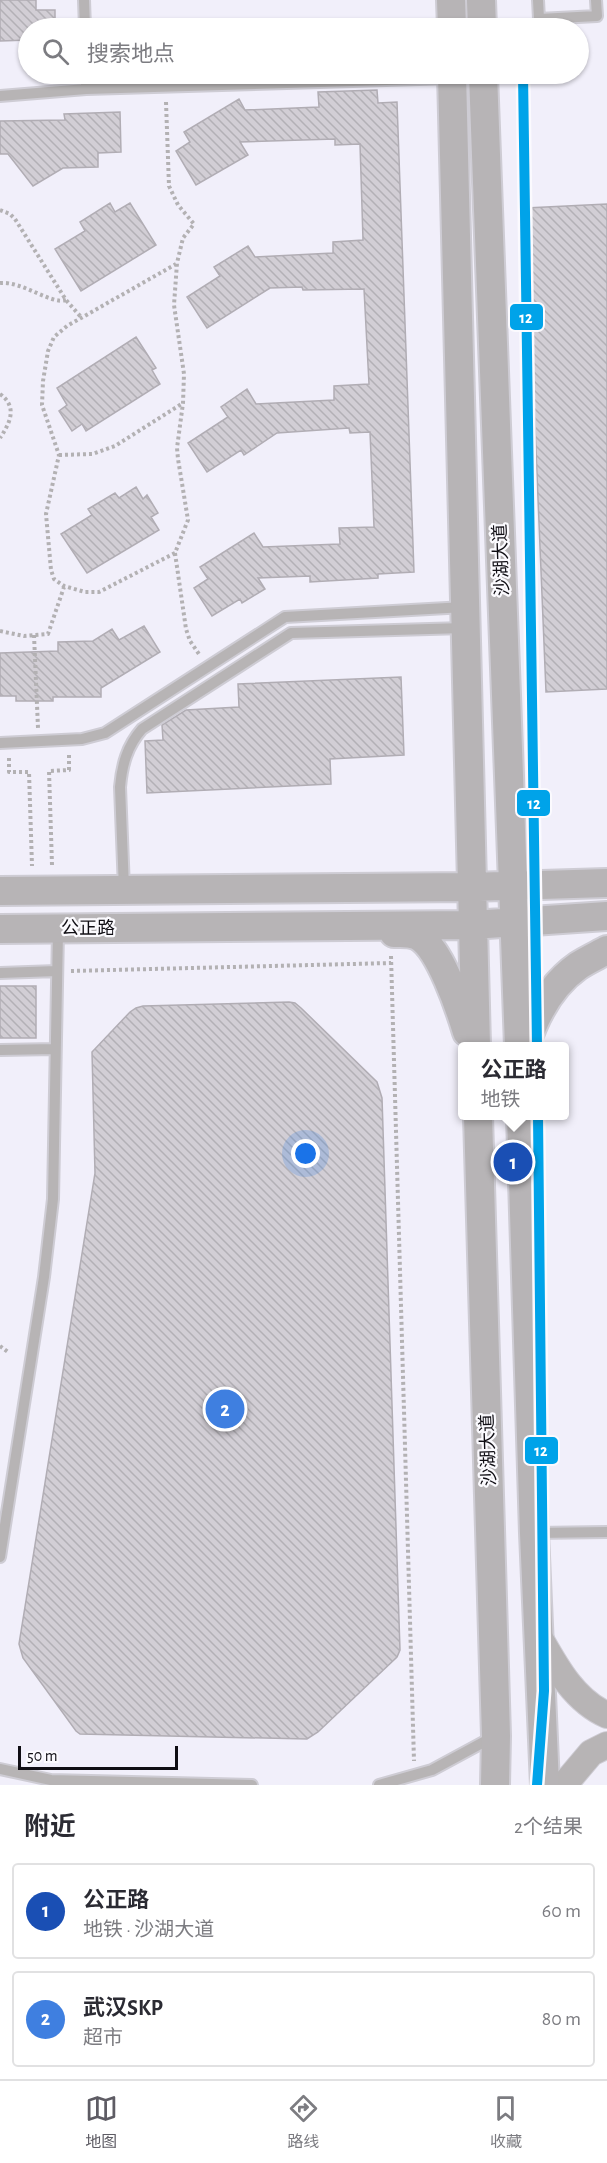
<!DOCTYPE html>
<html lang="zh">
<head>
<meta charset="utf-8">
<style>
	body { margin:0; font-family:"Alegreya Sans","Noto Sans SC",sans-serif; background:#f7f7f7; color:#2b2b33 }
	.scale { position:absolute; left:18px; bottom:15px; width:160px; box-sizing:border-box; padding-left:6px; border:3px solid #0f0d13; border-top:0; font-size:16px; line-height:21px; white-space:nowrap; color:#0f0d13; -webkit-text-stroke:4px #fbfafe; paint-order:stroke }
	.you { position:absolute; left:306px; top:1154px; width:21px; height:21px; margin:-15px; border:4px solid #fff; border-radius:50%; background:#1a73e8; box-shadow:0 0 0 9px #1a73e833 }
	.badge { display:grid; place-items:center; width:39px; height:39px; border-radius:50%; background:#5e5c64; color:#fff; font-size:20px; font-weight:700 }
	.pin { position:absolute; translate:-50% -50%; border:3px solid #fff; box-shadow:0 2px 6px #0006 }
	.popup { position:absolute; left:458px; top:1042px; width:111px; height:78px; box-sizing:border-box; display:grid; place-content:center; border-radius:6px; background:#fff; filter:drop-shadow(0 2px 4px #0005); font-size:20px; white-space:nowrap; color:#7c7c81 }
	.popup b { font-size:22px; color:#2b2b33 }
	.popup::after { content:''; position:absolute; left:50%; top:100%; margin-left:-12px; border:12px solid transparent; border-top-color:#fff }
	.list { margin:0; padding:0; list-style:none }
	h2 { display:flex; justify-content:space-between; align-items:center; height:78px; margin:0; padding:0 24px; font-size:26px }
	h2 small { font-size:20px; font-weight:400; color:#7c7c81 }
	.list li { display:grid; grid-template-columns:39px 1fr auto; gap:18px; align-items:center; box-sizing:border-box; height:96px; margin:0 12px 12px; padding:0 12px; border:2px solid #e1e1e2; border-radius:6px }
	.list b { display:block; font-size:22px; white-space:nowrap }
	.list p { margin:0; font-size:20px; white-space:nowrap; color:#7c7c81 }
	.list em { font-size:20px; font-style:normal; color:#7c7c81 }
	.icon { flex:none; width:33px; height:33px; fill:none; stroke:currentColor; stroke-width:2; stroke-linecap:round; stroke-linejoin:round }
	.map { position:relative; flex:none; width:607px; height:1785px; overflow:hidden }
	.search { position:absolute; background:#fff; box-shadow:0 2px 4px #0004; left:18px; right:18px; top:18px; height:66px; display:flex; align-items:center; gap:15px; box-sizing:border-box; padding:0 21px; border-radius:33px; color:#7c7c81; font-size:22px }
	.sheet { height:294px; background:#fff }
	nav { display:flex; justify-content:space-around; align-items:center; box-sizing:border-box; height:84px; border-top:2px solid #e1e1e2; background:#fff; font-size:16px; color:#7c7c81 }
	nav a { display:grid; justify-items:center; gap:3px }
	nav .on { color:#5e5c64 }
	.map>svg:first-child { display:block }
</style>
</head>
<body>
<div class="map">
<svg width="607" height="1785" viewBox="0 0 607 1785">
	<defs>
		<pattern id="building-back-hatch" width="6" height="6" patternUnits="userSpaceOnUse" patternTransform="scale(1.5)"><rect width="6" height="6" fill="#d2ced5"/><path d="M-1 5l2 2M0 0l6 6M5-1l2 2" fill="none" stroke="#b3b0b6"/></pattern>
	</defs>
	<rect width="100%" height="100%" fill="#f1effa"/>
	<!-- building -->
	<path fill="url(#building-back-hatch)" stroke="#b1adb4" stroke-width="1.5" d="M0,0H36V10H55V28H28V40L0,41Z
		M377,90L378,103L397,102L414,572L378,574V578L310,582V576L258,578L265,589L242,603L240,599L212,616L194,588L208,579L200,567L254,533L263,547L340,544L339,528L374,527L370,432L350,433L349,428L277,433L244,455L241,450L207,472L188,443L228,417L221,407L247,389L256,404L334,400V386L369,384L364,289L303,290L302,287L270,288L207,328L187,297L220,276L214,267L248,246L255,257L333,253V242L363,240L360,144L335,145V139L240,142L248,155L196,185L176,151L190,142L184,132L239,99L245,110L319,107L318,92Z
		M120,112L121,152L98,153V167L63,168L33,186L8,154H0V121L65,120L64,114Z
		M110,203L115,212L130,203L156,245L81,291L55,249L85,231L80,222Z
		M607,204V689L546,692L526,208Z
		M136,337L156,368L152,370L160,384L86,431L82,424L72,431L59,411L67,405L57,388Z
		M136,487L143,499L147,495L158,513L151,517L159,530L87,573L61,534L92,515L88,509L115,493L119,498Z
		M144,626L160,652L101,688V697H53V701H16V696H0V653L58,651V642L93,641L112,629L119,640Z
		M401,677L404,755L330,759L331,784L147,793L145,741L163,740L162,725L186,710L239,707L238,684Z
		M0,986H36V1038H0Z
		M289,1002L295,1003L301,1008L377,1082L382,1098L400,1650L397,1657L318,1732L307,1739L80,1734L76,1731L23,1658L19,1644L95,1173L92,1052L130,1012L136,1008L143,1006Z"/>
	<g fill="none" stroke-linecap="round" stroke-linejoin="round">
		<!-- service casing -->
		<g stroke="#ceccd4" stroke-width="14">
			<path id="service" d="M84,0L85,28
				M538,0L539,19L597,16L596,0
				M411,28L452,27
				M86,74V89
				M0,96L86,89L452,78
				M0,743L82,739L105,733L285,617L465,607
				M124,889L120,787C122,765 127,746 142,729L291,633L464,628
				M0,973L57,971
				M0,1050L55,1049
				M535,1533L607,1532
				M0,1557L44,1277L53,1199L58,931
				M0,1769L51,1780L252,1785
				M379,1785L432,1770L493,1737"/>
		</g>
		<!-- tertiary casing -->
		<g stroke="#ceccd4" stroke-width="28">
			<path id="tertiary" d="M538,1635C555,1665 573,1700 607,1715
				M564,1785L591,1753L607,1745"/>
		</g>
		<!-- secondary casing -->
		<g stroke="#ceccd4" stroke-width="32">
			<path id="secondary" d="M451,0L452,28
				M481,0L482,28
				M452,74L476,1046
				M483,74L519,1046
				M0,891L471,887L607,883
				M0,929L472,925L607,916
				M394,933C402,933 410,932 418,936C440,948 460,1009 467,1032
				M525,1046C535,1015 551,985 578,966C587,960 598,955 607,950
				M478,1116L496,1736L495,1785
				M521,1116L534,1533L545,1785"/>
		</g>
		<!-- path -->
		<path stroke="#b3b1b3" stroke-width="4" stroke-dasharray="3 3" stroke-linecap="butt" d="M166,102L169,186L178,205L194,224L183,238L177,263L174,305L184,374L183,403L177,448L178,459L188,520L175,553L186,629L190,641L199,654
			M0,210L10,214L15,219L66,300L81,317
			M0,283C23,281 51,305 66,300
			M0,394C18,407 10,423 0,438
			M59,455L92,454L115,446L183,403
			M175,553L99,592H85L64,586L54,579L51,570L46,514L59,455L42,405L43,381L48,351L54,337L67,326L176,264
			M0,631L24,636L48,634L64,587
			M34,635L38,728
			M9,758V772H29L32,866
			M52,865L49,771L69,770V755H67
			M391,956L414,1761
			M71,971L391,963
			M0,1346L8,1352"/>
		<!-- service -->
		<use href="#service" stroke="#b7b4b5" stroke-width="10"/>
		<!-- tertiary -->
		<use href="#tertiary" stroke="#b7b4b5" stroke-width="26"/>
		<!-- secondary -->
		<use href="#secondary" stroke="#b7b4b6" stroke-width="28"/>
		<!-- metro-1 casing -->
		<g stroke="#fbfafe" stroke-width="15">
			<path id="metro-1" d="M523,74L537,1046
				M537,1785L544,1691L538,1116"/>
		</g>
		<!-- metro-1 -->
		<use href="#metro-1" stroke="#00a3e9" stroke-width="10"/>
	</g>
	<g text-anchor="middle" stroke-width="4.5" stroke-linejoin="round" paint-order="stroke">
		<!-- street labels -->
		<g font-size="18" fill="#0f0d13" stroke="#fbfafe">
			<text transform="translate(501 560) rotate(-92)" y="6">沙湖大道</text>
			<text x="88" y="934">公正路</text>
			<text transform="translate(488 1450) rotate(-92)" y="6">沙湖大道</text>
		</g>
	</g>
	<g stroke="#fbfafe" stroke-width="2">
		<rect x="509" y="303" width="35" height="28" rx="6" fill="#00a3e9"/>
		<rect x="516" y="789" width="35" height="28" rx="6" fill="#00a3e9"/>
		<rect x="524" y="1436" width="35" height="29" rx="6" fill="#00a3e9"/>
	</g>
	<g font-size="16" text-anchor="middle" font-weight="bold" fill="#fff">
		<text x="526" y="323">12</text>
		<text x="534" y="809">12</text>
		<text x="541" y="1456">12</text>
	</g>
</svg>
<div class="scale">50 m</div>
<div class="you"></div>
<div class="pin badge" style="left:513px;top:1162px;background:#1a4fb4">1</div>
<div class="popup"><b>公正路</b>地铁</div>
<div class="pin badge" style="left:225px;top:1409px;background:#3f7fe0">2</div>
<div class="search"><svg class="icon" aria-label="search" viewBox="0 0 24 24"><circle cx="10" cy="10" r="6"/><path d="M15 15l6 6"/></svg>搜索地点</div>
</div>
<section class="sheet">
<h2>附近<small>2个结果</small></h2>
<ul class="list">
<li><span class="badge" style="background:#1a4fb4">1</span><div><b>公正路</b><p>地铁 · 沙湖大道</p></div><em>60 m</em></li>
<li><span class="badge" style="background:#3f7fe0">2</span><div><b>武汉SKP</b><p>超市</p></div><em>80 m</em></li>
</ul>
</section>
<nav>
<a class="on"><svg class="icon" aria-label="map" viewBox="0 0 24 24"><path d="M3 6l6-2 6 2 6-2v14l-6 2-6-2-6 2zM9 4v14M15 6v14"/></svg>地图</a>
<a><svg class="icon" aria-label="directions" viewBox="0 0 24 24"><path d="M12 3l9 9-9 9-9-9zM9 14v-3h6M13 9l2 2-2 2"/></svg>路线</a>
<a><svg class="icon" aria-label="saved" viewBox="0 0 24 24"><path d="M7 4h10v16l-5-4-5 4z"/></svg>收藏</a>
</nav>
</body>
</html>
